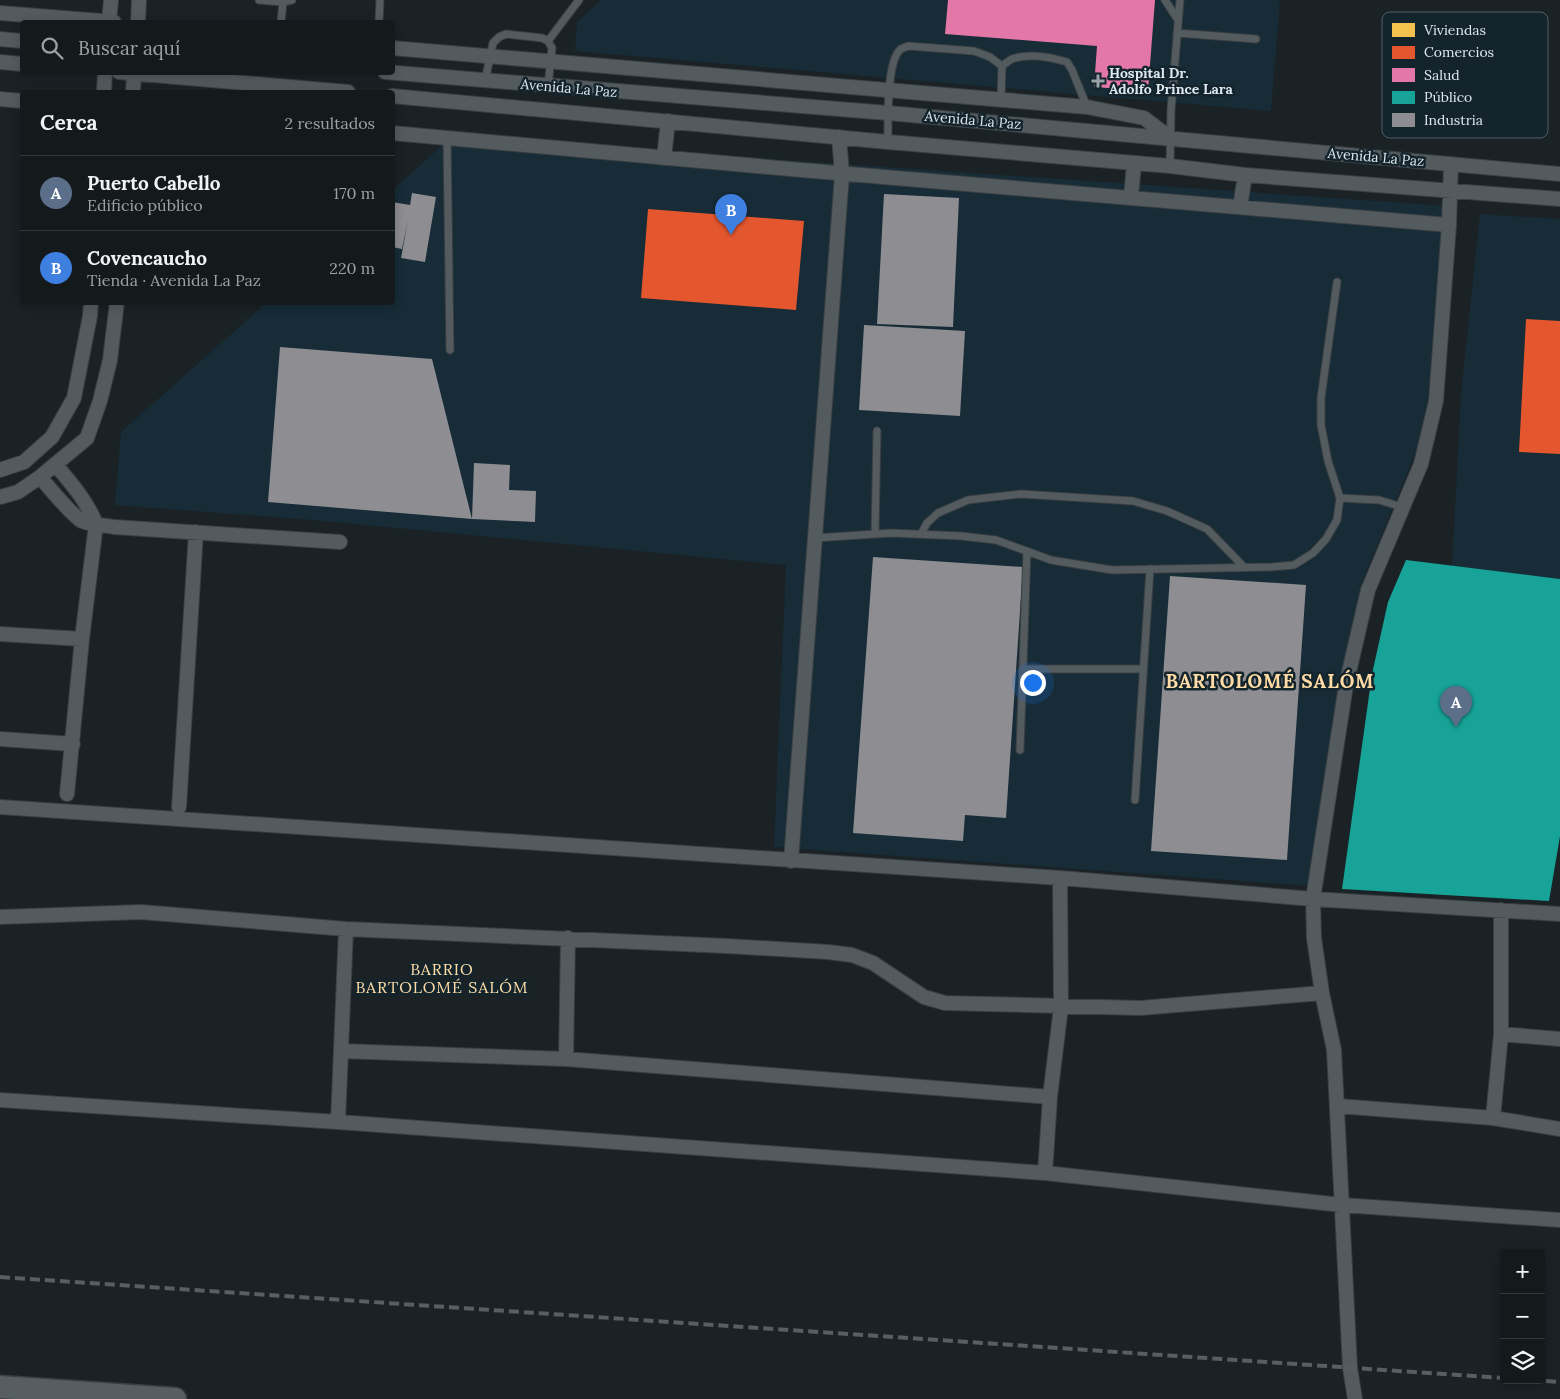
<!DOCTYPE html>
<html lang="es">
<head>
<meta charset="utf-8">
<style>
	body { margin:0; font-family:Lora,serif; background:#1d2325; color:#f1f3f6 }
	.controls { position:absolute; right:15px; bottom:15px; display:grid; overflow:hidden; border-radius:5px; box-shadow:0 2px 12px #0003 }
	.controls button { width:45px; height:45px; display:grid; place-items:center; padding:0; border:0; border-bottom:1px solid #33383b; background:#141a1c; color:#f1f3f6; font:25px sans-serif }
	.you { position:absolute; left:1032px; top:682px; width:18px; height:18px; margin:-12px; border:4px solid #fff; border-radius:50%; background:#1a73e8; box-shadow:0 0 0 8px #1a73e833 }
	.badge { display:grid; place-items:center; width:32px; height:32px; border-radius:50%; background:#7c3aed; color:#fff; font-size:16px; font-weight:700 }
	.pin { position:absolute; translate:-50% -41px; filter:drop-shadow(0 1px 2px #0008) }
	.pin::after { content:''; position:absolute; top:26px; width:18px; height:15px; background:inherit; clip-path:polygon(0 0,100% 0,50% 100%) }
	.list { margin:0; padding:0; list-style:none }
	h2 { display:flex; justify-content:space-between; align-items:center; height:65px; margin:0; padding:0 20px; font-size:21px }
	h2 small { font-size:16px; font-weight:400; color:#9da1a3 }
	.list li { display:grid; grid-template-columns:32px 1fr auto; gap:15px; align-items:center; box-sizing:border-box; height:75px; padding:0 20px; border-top:1px solid #33383b }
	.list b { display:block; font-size:19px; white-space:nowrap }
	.list p { margin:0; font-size:16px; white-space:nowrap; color:#9da1a3 }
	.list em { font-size:16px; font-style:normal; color:#9da1a3 }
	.icon { flex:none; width:28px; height:28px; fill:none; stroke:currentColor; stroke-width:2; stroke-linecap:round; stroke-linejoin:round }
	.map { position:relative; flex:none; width:1560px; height:1399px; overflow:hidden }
	.search { position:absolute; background:#141a1c; box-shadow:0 2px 12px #0003; left:20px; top:20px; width:375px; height:55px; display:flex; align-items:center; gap:12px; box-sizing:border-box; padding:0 18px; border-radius:5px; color:#9da1a3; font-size:19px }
	.panel { position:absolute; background:#141a1c; box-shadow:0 2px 12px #0003; left:20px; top:90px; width:375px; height:215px; border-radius:5px }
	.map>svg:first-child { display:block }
</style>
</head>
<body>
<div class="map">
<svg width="1560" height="1399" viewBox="0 0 1560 1399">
	<rect width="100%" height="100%" fill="#1a2226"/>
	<!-- built -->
	<path fill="#172c37" d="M601,0H1280L1271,111L575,51L577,22Z
		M451,137L1448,206L1437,356L1417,449L1363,580L1343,684L1311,886L774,847L786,565L313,520L115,505L121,432L266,303L392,302L393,190Z
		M1480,214L1560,219V579L1452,566L1461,395Z"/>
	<!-- homes -->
	<path fill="#f2c14e" d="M1396,626L1426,628L1425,648L1545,654L1543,683L1423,677L1417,777L1486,780L1490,696L1544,699L1539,792H1532L1528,883L1472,880L1475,812L1416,809L1415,813L1386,811Z"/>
	<!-- shops -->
	<path fill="#e4572e" d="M648,209L804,221L796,310L641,298Z
		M1526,319L1560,321V454L1519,452Z"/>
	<!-- health -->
	<path fill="#e377a8" d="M948,0H1155L1148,91L1094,87L1097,46L945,34Z"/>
	<!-- public -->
	<path fill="#17a398" d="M1406,560L1560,579V836L1549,901L1342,889L1372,674L1388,602Z"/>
	<!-- industry -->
	<path fill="#8d8d92" d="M412,193L436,197L425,262L401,258L408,220L402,249L392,247V202L410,205Z
		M884,194L959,198L953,327L877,324Z
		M864,325L965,331L960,416L859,410Z
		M280,347L432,359L472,519L268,502Z
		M474,463L510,465L509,490L536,491L535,522L472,519Z
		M873,557L1023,567L1006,818L965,815L963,841L853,833Z
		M1170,576L1306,585L1287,860L1151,851Z"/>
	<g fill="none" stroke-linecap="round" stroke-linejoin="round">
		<!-- service casing -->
		<g stroke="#393f43" stroke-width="9">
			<path id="service" d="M259,0L283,2L292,0
				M1165,0L1178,20
				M281,22L283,2
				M379,22L380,0
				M1177,33L1256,39
				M548,41L579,0
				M1002,66C1005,64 1008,61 1012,59C1028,53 1051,57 1067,62L1072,70L1087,107
				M485,81L493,43L499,37L506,34L542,38L548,41L552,48L548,86
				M447,138L450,350
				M888,142C888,124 886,60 901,49C903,48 906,47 908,46L974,51L990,57L1002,66L1001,99
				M1170,166L1171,110L1180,0
				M1337,282L1321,398V425L1328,461L1340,498
				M875,534L877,431
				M921,534L927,523L938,513L968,500L1021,494L1133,501L1167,511L1207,529L1244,567
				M815,538L891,533L961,536L996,540L1051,560L1112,570L1271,567L1294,565L1313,553L1326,539L1337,520L1340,498L1379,500L1402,507
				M1023,669H1143
				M1020,750L1027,551
				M1135,800L1150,569"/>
		</g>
		<!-- minor casing -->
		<g stroke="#393f43" stroke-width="16">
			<path id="minor" d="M0,13L114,22
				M109,22L111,0
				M138,22L139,0
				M0,39L22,41
				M392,48L1087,107L1144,118L1169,137
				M0,62L22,64
				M119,72L348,92
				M385,72L888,113L1560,174
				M104,92L105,72
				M133,92L134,72
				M392,96L888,142L1170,166L1245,175L1560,199
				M0,99L22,101
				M392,133L790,169L1449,225
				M664,158L668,121
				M1131,198L1134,163
				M1240,207L1245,175
				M55,464C71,483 87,501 96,524L82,639L67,794
				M0,470L24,462L52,437L74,398L90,316L91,302
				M40,477C49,487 72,516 82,521C91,525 104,525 114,527L340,542
				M0,497L18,492L40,477L87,438L100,401L110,360L117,302
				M0,634L82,639
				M0,739L73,744
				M0,807L1060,878L1313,899L1560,914
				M179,807L196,532
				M791,861L842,174L839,137
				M0,917L141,912L346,929L727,946L828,952L852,955L873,963L924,997L945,1003L1140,1008L1322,993
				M1501,1034L1560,1039
				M341,1051L566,1059L1050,1097
				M566,1059L568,938
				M0,1100L338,1122L1045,1173L1342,1205L1560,1220
				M1338,1106L1493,1118L1560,1129
				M1493,1118L1501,1034V910
				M338,1122L346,929
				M1045,1173L1050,1097L1061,1007L1060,878
				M1355,1399L1350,1368L1334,1050L1322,993L1314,938L1313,899L1346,685L1368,590L1421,464L1436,401L1449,225L1451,164"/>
		</g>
		<!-- primary casing -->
		<g stroke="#393f43" stroke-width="25">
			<path id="primary" d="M0,1387L175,1399"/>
		</g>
		<!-- service -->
		<use href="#service" stroke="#545b5f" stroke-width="7"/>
		<!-- minor -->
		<use href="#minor" stroke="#545b5f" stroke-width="14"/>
		<!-- primary -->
		<use href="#primary" stroke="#565e63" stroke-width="22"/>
		<!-- rail -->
		<path stroke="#585e62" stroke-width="4" stroke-dasharray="10 5" stroke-linecap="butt" d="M0,1277L1504,1378
			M1531,1380L1560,1382"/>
	</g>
	<!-- markers -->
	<path fill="#99a2a7" stroke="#14242c" stroke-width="2" d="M1095.5 73.5h5v5h5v5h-5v5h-5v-5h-5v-5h5z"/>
	<g text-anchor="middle" stroke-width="5" stroke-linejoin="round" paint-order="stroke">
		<!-- poi labels -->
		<g font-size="14" font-weight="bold" fill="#dde7ed" stroke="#14242c" text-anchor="start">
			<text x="1109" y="78">Hospital Dr.<tspan x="1109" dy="16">Adolfo Prince Lara</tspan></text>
		</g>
		<!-- street labels -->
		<g font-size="14" fill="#dde7ed" stroke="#14242c">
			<text transform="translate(569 88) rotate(5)" y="5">Avenida La Paz</text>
			<text transform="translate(973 120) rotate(5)" y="5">Avenida La Paz</text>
			<text transform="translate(1376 157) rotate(5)" y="5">Avenida La Paz</text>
		</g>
		<!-- quarter labels -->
		<g font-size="16" letter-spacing="1" fill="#ffdca5" stroke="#14242c">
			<text x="442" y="975">BARRIO<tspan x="442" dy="18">BARTOLOMÉ SALÓM</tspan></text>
		</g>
		<!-- district labels -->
		<g font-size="19" font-weight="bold" letter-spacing="1" fill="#ffdca5" stroke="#14242c">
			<text x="1270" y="688">BARTOLOMÉ SALÓM</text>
		</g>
	</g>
	<!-- legend -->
	<rect x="1382" y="12" width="166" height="126" rx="8" fill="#14242c" stroke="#505e66" stroke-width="1"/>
	<rect x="1392" y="23" width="23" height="14" fill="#f2c14e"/>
	<rect x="1392" y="46" width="23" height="13" fill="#e4572e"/>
	<rect x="1392" y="68" width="23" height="14" fill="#e377a8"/>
	<rect x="1392" y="91" width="23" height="13" fill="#17a398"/>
	<rect x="1392" y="113" width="23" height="14" fill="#8d8d92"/>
	<g font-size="14" fill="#dde7ed">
		<text x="1424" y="35">Viviendas</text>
		<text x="1424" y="57">Comercios</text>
		<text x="1424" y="80">Salud</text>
		<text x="1424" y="102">Público</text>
		<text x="1424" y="125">Industria</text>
	</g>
</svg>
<div class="controls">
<button>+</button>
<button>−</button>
<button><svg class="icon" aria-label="layers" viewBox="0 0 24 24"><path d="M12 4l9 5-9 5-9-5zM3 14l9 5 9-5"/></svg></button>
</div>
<div class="you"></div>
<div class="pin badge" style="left:1456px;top:727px;background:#5c6f8a">A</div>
<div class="pin badge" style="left:731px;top:235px;background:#3f7fe0">B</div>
<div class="search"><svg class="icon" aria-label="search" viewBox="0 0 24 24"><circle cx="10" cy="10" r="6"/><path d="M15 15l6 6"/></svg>Buscar aquí</div>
<section class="panel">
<h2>Cerca<small>2 resultados</small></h2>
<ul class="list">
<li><span class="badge" style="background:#5c6f8a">A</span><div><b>Puerto Cabello</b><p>Edificio público</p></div><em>170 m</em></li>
<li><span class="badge" style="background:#3f7fe0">B</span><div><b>Covencaucho</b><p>Tienda · Avenida La Paz</p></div><em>220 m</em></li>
</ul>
</section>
</div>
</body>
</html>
